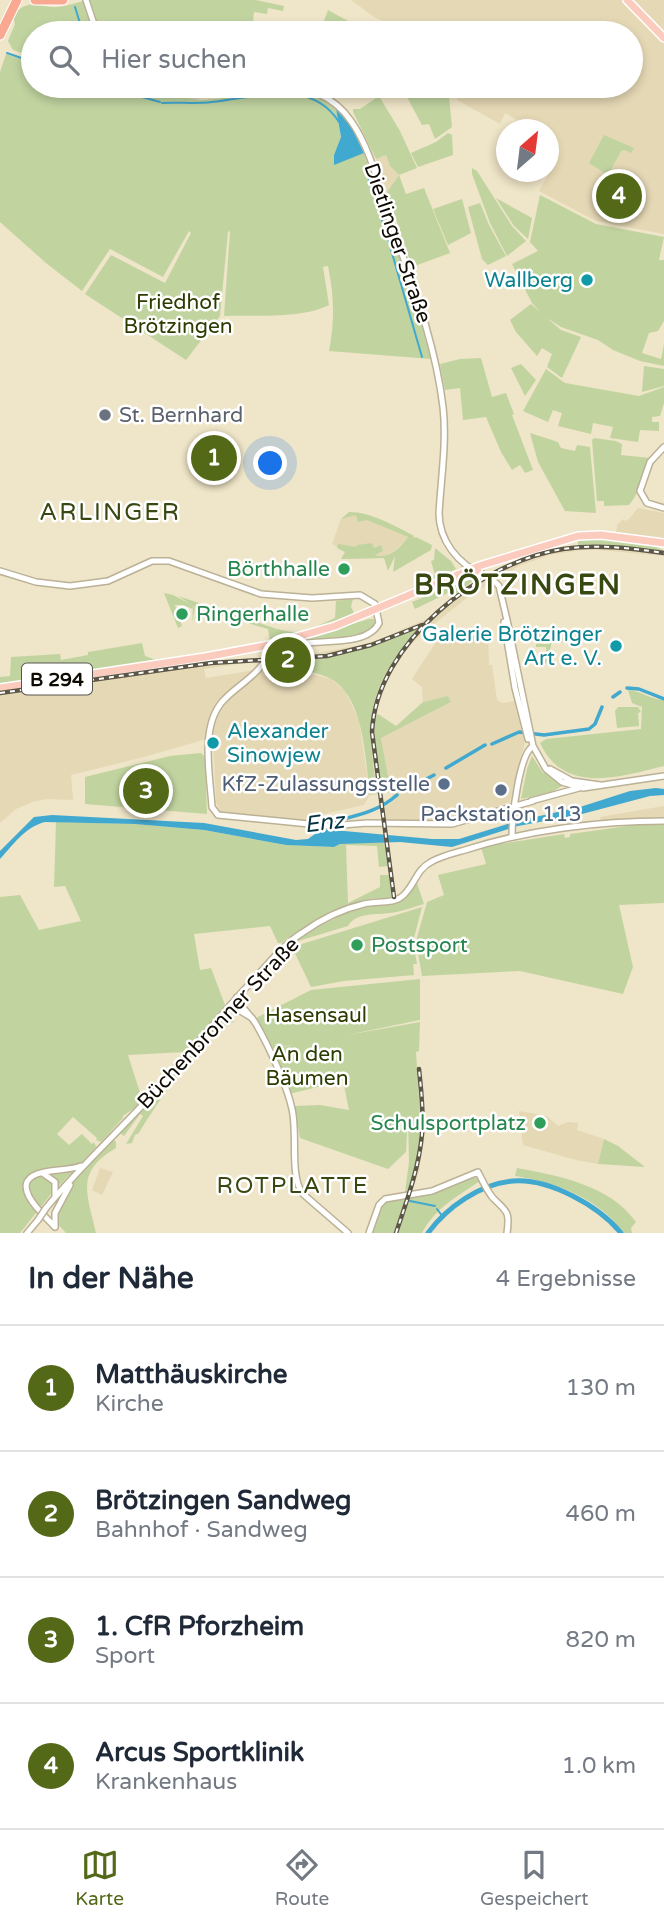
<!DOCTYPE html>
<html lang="de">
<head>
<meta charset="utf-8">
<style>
	body { margin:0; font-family:"Varela Round",sans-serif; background:#f6f6f7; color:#1f2937 }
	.compass { position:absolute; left:496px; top:119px; width:63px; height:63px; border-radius:50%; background:#fff; box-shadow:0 4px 10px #0003; rotate:28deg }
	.you { position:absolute; left:271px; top:464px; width:24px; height:24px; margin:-18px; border:5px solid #fff; border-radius:50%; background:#1a73e8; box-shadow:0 0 0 10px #1a73e833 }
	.badge { display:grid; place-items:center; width:46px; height:46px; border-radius:50%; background:#536917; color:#fff; font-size:23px; font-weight:700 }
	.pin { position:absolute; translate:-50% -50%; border:4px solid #fff; box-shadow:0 2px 7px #0006 }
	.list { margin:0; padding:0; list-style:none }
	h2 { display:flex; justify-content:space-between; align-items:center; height:91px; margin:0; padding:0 28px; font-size:30px }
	h2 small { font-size:23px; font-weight:400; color:#747a83 }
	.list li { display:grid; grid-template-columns:46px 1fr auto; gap:21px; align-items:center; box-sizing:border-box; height:126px; padding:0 28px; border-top:2px solid #e0e1e3 }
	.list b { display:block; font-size:26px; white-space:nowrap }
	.list p { margin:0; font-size:23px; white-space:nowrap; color:#747a83 }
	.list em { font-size:23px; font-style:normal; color:#747a83 }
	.icon { flex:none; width:38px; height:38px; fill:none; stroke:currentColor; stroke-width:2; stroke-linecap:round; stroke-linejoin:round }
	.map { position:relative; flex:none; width:664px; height:1233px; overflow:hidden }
	.search { position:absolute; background:#fff; box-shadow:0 4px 10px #0003; left:21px; right:21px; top:21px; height:77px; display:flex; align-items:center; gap:18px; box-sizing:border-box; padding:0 24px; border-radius:38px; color:#747a83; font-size:26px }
	.sheet { height:595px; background:#fff }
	nav { display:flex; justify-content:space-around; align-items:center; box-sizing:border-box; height:98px; border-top:2px solid #e0e1e3; background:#fff; font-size:19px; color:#747a83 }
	nav a { display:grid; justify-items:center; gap:4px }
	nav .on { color:#536917 }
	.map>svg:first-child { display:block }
</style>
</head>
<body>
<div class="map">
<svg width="664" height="1233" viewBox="0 0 664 1233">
	<rect width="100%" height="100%" fill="#efe5c8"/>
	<!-- built -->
	<path fill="#e5d8b5" d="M351,0H664V234L596,221L539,191L552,168L549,166L548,130L533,129L505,113L500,124L457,100L456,86H631V33H410L374,17Z
		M386,155L390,166L399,175L387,192L376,159Z
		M638,508L664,513V540L616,533L617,525L623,519L625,521L629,519Z
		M356,514L408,537L406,541L385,558L341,559L345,552L332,544L341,519Z
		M592,545L622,546L664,552V556L589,549L550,555L521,565L469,596L424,632L405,650L388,677L376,708L374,745L380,794H377L371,740L374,700L377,687L390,663L417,631L415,629L383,643L342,655L290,662L258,661L204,669L206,678L256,670L289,676L303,682L308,673L331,679L345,691L359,720L370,795L364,805L324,814L316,820L299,821L221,813L216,802L213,741L203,740L144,757L71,775L73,800L47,799L32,802L16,809L0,823V692L209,662L311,654L372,643L431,617L470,586L516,561L557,549Z
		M485,634L488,636L489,665H492L497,700L502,703L514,701L525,743L510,802L456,820L386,821L385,807L395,800L391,792L381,738L451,702L448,696L423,702L422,687L412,679L438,639L445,640Z
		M664,806V818L601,823L600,817Z
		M417,1069H421L424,1092L425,1133L419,1171L412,1191L408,1192L418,1158L421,1132V1108Z
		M519,1111L547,1116L558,1126L568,1122L578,1123L577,1130L604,1139L598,1164L576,1160L523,1145Z
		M100,1168L113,1172L102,1195L92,1190Z"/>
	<!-- green -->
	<path fill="#c1d4a0" d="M90,0H256L284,6L283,11L268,8L267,14L254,12L252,32L101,33Z
		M84,1L95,33H33V57L13,50L8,41L15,24L13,16C25,0 34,5 51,7C61,8 75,3 84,1Z
		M328,10L370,33H308V30L322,26Z
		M6,54L33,63V86H143L161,94L201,100L300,92L322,98L336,109L341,138L334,155L343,160L364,153L419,316L431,359L329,351C335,321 334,295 328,266L323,267L329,305C301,319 255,315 224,316L230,231L228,232L220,316L186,360L85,294L111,255L165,283L191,233L189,231L163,277L110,249L82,291L46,263L0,222V72Z
		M401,86H448L452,127L435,139L429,124L422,125Z
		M379,96L400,131L417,168L399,175L406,194L424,188L450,253L412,267L387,192L399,175L390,166L386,155L376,159L353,112V109H360Z
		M448,133L452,135L453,155L418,167L411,153L436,142Z
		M604,135L634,148L631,153L625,150L621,151L608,175L589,163Z
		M472,168L477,171L512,226L526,241L507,256L490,223L472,174Z
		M540,195L596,224L664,237L659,260H664V321L658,331L649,333L642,353L661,359L664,344V366L640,361L613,350L598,340L561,327L544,316L532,303L512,264L538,251L530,242Z
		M496,198L532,218L528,239L514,226Z
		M462,199L471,233L448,245L433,209Z
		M480,203L489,225L506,256L488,265L482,259L468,207Z
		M531,304L561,330L581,337L562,378L547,367L552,354L542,348L537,356L516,332L510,320Z
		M481,358L492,397L506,393L514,414L512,415L533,470L525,473L520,465L512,470L501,452L486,417L463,420L460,388L445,390L440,364L460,359Z
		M521,364L536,380L525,396L511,368Z
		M644,366L664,369V386L642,392Z
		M546,369L565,383L639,396L664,387V403L660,416L652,417V422H659V431L640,430L638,442L610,438L613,427L593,423L591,434L558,426L562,413L553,410L548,422L523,411Z
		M530,433L558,442L561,448L575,451L577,445L590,447L596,513L565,511L538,462Z
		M594,438L616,441L622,444L621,455L650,458C643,474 640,493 629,505L604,506V501H597L592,440Z
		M349,512C371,512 395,526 414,536L413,538L416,537L432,545L431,550L393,572L395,556L388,571L384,558L341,559L345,552L337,548L338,544L356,547L357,545L372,543L374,548L381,545L383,551L375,555C387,560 401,548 408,537L367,520L358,522L356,515L341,519Z
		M582,538C602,539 648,539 664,551L606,545H578V541Z
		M435,548L451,561L456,569L416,587L415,583L435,575L431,561L434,560Z
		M475,576L478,577L456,594L454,590L415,609L412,602Z
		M164,593L173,595L190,604L178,596L277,629L300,634L270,642L268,629L199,609L194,622L196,609L191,604L195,609L192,622L193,609L183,605H175L182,626L178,628Z
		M353,599L351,607L355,615L313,628L335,618L336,601Z
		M369,619H374L375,624C363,642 318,639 298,640Z
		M415,629L417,631C364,691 367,719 377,794L370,795C365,760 365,701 333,680C321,673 304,671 292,665L291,661C335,658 375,648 415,629Z
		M543,630L560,633L559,638H563L562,643L552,640L550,652L546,659L548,660L545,665L542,652H546V647H536V643L546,644V638L536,636L543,635Z
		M142,643L145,656L156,660L0,685V677L10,676L11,657L60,654L61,660L88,655V652Z
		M628,690C642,691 651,700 664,700V766C619,777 564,795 540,743L546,739L641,729L642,707L632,703Z
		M448,696L451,702L381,738L391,792L380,794L374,745L375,716L378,714L396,726L423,702Z
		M618,707H638L641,712L638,713L639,726L617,728L615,711Z
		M201,753L205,757L207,814L85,804V777L170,756Z
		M532,756L543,773L546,772L562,783V786L550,793L521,799L527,769Z
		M56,822L135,824L204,830L286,845L334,847L340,844L384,842L388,866L379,867L377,846L346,845L348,903L380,887V875H389L392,897C383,899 374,897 365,900C334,908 307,924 281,943H278L270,926L194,934L200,970L211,968L225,1005L185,1052L128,1055L143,1102L123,1116V1118L101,1142L96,1140L97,1138L73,1117L57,1134L69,1145L82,1134L92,1144L94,1142L96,1147L51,1194L20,1233H0V897L20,895L39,930L81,921L65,886L54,887Z
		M649,823H664V903L619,905L633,967L623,994L520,971L422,976L416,941L427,902L444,895L438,875L486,864L481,847L564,834L565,838L570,837V834Z
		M416,880L424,904C413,907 401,912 390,913C377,915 356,912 348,926L295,942L310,931L347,912L404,899L410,893Z
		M422,907L413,942L417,964H413L414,975L344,981L311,987L292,947Z
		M420,979V1020L347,1035L420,1022L419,1051L416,1052L421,1131L418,1158L408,1192H405L409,1162L408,1113L406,1152L388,1169L300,1138L294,1106L320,1105L349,1110L343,1081L289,1094L272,1050L292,1045L270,1049L256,1018L311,990Z
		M232,1012L234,1022C204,1031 156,1105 139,1133L135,1135L132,1143L126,1144L143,1116L140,1114L124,1136L120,1133L227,1014Z
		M604,1139L618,1146L645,1167L598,1164Z
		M114,1140L116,1142V1148C75,1172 87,1193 96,1233H66L57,1223C56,1193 93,1159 114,1140Z
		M517,1168C559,1176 610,1185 636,1222L631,1228L632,1233H624C599,1198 555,1182 515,1176Z
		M466,1178H478L480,1181C458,1196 435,1208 422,1233H397L409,1198L438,1191Z
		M406,1198L394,1233H366L380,1199Z"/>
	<!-- water -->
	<path fill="#41a8cf" d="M336,109L351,126L364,153L334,165V155L341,137Z
		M656,788L664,789V795L650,796L582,814L518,826L452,847L400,842L340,844L334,847L286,845L204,830L135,824L45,822C25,827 14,844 0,859V851L34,817L52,815L204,823L296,840L308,839L322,829L432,839H459L517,821L580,807L630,791Z"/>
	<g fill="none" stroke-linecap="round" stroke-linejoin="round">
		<!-- stream -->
		<path stroke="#41a8cf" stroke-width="2" d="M75,7L83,33
			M7,53L33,62
			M114,86L139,95
			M100,87L104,86
			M142,97L160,102
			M162,103C178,102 196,104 212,102C255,98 310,77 339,122
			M365,167L390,245
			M390,246L422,357
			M410,1201L435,1206
			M437,1209L443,1217"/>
		<!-- canal -->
		<path stroke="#41a8cf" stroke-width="3.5" d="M627,688L639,689L664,699
			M613,697L620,692
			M492,744L519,732L544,735L589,729L595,724L602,707
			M446,768L485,745
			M404,791L434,775
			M333,824L336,821C359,815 379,811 397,795"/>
		<!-- river -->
		<path stroke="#41a8cf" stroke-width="5" d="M428,1233C447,1207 480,1184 513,1181C549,1178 599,1206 621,1233"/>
		<!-- secondary-tunnel -->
		<path stroke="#cdc4aa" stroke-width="5" stroke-dasharray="5 2.5" stroke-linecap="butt" d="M479,576L490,582
			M262,665L273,651"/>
		<!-- secondary casing -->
		<g stroke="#bbb196" stroke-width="8">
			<path id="secondary" d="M86,0L97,33
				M152,86C208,110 266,72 319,94C332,100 343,109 351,121C370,148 378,183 388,214C410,278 435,340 443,407C447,441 441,479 439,513C439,540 458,565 483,574
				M664,447L650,462L640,491L647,503L664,508
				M0,571L36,582L70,586L108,581L152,561H169L261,594L312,598L360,595L375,604L379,623C365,652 300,634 273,651
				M493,580L499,586L507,620L533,746L546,769L562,782L583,788L664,776
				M504,622L515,688L528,739
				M262,665C251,680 234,688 222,702C200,728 210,775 212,807L218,815L329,826L367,823L452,824L533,801
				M550,769L572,781L600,785
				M531,801L579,788
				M512,836C512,819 519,754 533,746
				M237,997C240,1007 250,1014 256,1024C268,1045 287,1085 292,1109C298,1134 289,1176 303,1194L348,1233
				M234,1001L239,1010L252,1018
				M44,1174L55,1182V1196
				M46,1208C81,1165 122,1129 158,1088C191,1051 222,1013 256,977C271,961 284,944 302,933C320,920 342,909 364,904C376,901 390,904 400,898C414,889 415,870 431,862C441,856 454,853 465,850C527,830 599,821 664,821
				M55,1227C45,1216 8,1185 37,1174C51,1169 67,1171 81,1166
				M55,1227V1213L70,1185
				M27,1233L38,1220
				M369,1233L379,1205L385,1199L432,1191L478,1172C482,1180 487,1191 493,1198C507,1212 510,1211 507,1233"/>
		</g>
		<!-- primary casing -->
		<g stroke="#fff" stroke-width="10">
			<path id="primary" d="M627,0L664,38
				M450,582L478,571
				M0,688L205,657L269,645L335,626L479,566L578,536L601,535L664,543"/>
		</g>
		<!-- highway casing -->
		<g stroke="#fff" stroke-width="11">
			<path id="highway" d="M35,0H63
				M0,35L17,0"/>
		</g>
		<!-- secondary -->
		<use href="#secondary" stroke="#fff" stroke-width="5"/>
		<!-- primary -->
		<use href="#primary" stroke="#fbcbbd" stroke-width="7"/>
		<!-- highway -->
		<use href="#highway" stroke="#f9a891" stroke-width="9"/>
		<!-- rail casing -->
		<g stroke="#5c5647" stroke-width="4.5">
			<path id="rail" d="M0,693L211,663L327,656L371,645L422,625
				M394,897L372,732C376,643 480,562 563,549C597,544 630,548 664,553
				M396,1233C407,1200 419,1168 422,1134C424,1112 421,1090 419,1069"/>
		</g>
		<!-- rail -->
		<use href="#rail" stroke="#fff" stroke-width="2" stroke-dasharray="5" stroke-linecap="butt"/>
		<!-- secondary-bridge casing -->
		<g stroke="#bbb196" stroke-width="8" stroke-linecap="butt">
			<path id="secondary-bridge" d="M38,1220L46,1208"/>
		</g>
		<!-- secondary-bridge -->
		<use href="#secondary-bridge" stroke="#fff" stroke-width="5"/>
	</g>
	<!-- markers -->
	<g fill="#0f9aa8" stroke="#fff" stroke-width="2.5">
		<circle cx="587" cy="280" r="7"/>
		<circle cx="616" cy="646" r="7"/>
		<circle cx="213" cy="743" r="7"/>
	</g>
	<circle fill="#6b7280" stroke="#fff" stroke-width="2.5" cx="105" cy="415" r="7"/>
	<g fill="#2e9e5b" stroke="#fff" stroke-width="2.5">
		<circle cx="344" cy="569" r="7"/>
		<circle cx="182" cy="614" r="7"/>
		<circle cx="357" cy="945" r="7"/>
		<circle cx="540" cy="1123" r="7"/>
	</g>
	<g fill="#5c6f8a" stroke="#fff" stroke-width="2.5">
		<circle cx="444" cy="784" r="7"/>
		<circle cx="501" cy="790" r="7"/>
	</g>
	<g text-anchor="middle" stroke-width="5" stroke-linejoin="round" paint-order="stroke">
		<!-- shield labels -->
		<rect fill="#fff" stroke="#57544f" stroke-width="2" x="22" y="663.5" width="70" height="31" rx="5"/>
		<g font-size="19" font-weight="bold" fill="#0f0b03">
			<text x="57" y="686">B 294</text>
		</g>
		<!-- street labels -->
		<g font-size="21" fill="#0f0b03" stroke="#fff">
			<text transform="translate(398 243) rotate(71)" y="7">Dietlinger Straße</text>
			<text transform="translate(218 1023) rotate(-47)" y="7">Büchenbronner Straße</text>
		</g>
		<!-- culture labels -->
		<g font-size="21" fill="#0d838f" stroke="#fff" text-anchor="end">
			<text x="573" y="287">Wallberg</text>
			<text x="602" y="641">Galerie Brötzinger<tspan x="602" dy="24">Art e. V.</tspan></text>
			<text x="227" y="738" text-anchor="start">Alexander<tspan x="227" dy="24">Sinowjew</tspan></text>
		</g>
		<!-- park labels -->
		<g font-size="21" fill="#2c3c00" stroke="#fff">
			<text x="178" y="309">Friedhof<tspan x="178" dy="24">Brötzingen</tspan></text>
			<text x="316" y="1022">Hasensaul</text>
			<text x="307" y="1061">An den<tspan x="307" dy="24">Bäumen</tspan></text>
		</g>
		<!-- worship labels -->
		<g font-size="21" fill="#5b616d" stroke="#fff" text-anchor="start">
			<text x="119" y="422">St. Bernhard</text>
		</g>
		<!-- leisure labels -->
		<g font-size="21" fill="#27864d" stroke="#fff" text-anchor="end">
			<text x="330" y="576">Börthhalle</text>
			<text x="196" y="621" text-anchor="start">Ringerhalle</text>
			<text x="371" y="952" text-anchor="start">Postsport</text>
			<text x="526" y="1130">Schulsportplatz</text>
		</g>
		<!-- service labels -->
		<g font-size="21" fill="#4e5e75" stroke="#fff" text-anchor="end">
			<text x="430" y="791">KfZ-Zulassungsstelle</text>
			<text x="501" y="821" text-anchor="middle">Packstation 113</text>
		</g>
		<!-- water labels -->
		<g font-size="23" font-style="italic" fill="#033343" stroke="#fff">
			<text transform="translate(324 822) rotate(-7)" y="8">Enz</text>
		</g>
		<!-- neighbourhood labels -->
		<g font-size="23" letter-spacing="2" fill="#394710" stroke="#fff">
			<text x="293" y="1193">ROTPLATTE</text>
		</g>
		<!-- quarter labels -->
		<g font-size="24" letter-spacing="2" fill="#394710" stroke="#fff">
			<text x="110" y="520">ARLINGER</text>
		</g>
		<!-- district labels -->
		<g font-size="28" font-weight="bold" letter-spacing="2" fill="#394710" stroke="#fff">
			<text x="518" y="594">BRÖTZINGEN</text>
		</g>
	</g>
</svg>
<svg class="compass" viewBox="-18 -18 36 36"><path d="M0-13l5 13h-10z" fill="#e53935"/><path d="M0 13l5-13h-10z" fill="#747a83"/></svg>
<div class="you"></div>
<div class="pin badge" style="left:214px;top:458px">1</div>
<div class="pin badge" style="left:288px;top:660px">2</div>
<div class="pin badge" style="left:146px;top:791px">3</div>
<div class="pin badge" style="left:619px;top:196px">4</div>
<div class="search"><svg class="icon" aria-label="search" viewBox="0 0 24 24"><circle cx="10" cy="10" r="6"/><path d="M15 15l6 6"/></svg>Hier suchen</div>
</div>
<section class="sheet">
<h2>In der Nähe<small>4 Ergebnisse</small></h2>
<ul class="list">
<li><span class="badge">1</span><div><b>Matthäuskirche</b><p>Kirche</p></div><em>130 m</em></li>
<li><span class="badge">2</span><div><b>Brötzingen Sandweg</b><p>Bahnhof · Sandweg</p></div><em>460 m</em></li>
<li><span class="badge">3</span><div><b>1. CfR Pforzheim</b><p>Sport</p></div><em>820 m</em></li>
<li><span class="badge">4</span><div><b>Arcus Sportklinik</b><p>Krankenhaus</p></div><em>1.0 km</em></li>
</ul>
</section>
<nav>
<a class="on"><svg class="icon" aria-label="map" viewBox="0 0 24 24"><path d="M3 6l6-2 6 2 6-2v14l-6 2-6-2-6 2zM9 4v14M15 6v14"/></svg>Karte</a>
<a><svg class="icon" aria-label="directions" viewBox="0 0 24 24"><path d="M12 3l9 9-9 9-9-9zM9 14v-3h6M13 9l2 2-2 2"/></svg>Route</a>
<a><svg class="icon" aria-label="saved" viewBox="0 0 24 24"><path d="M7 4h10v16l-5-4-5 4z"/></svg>Gespeichert</a>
</nav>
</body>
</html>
